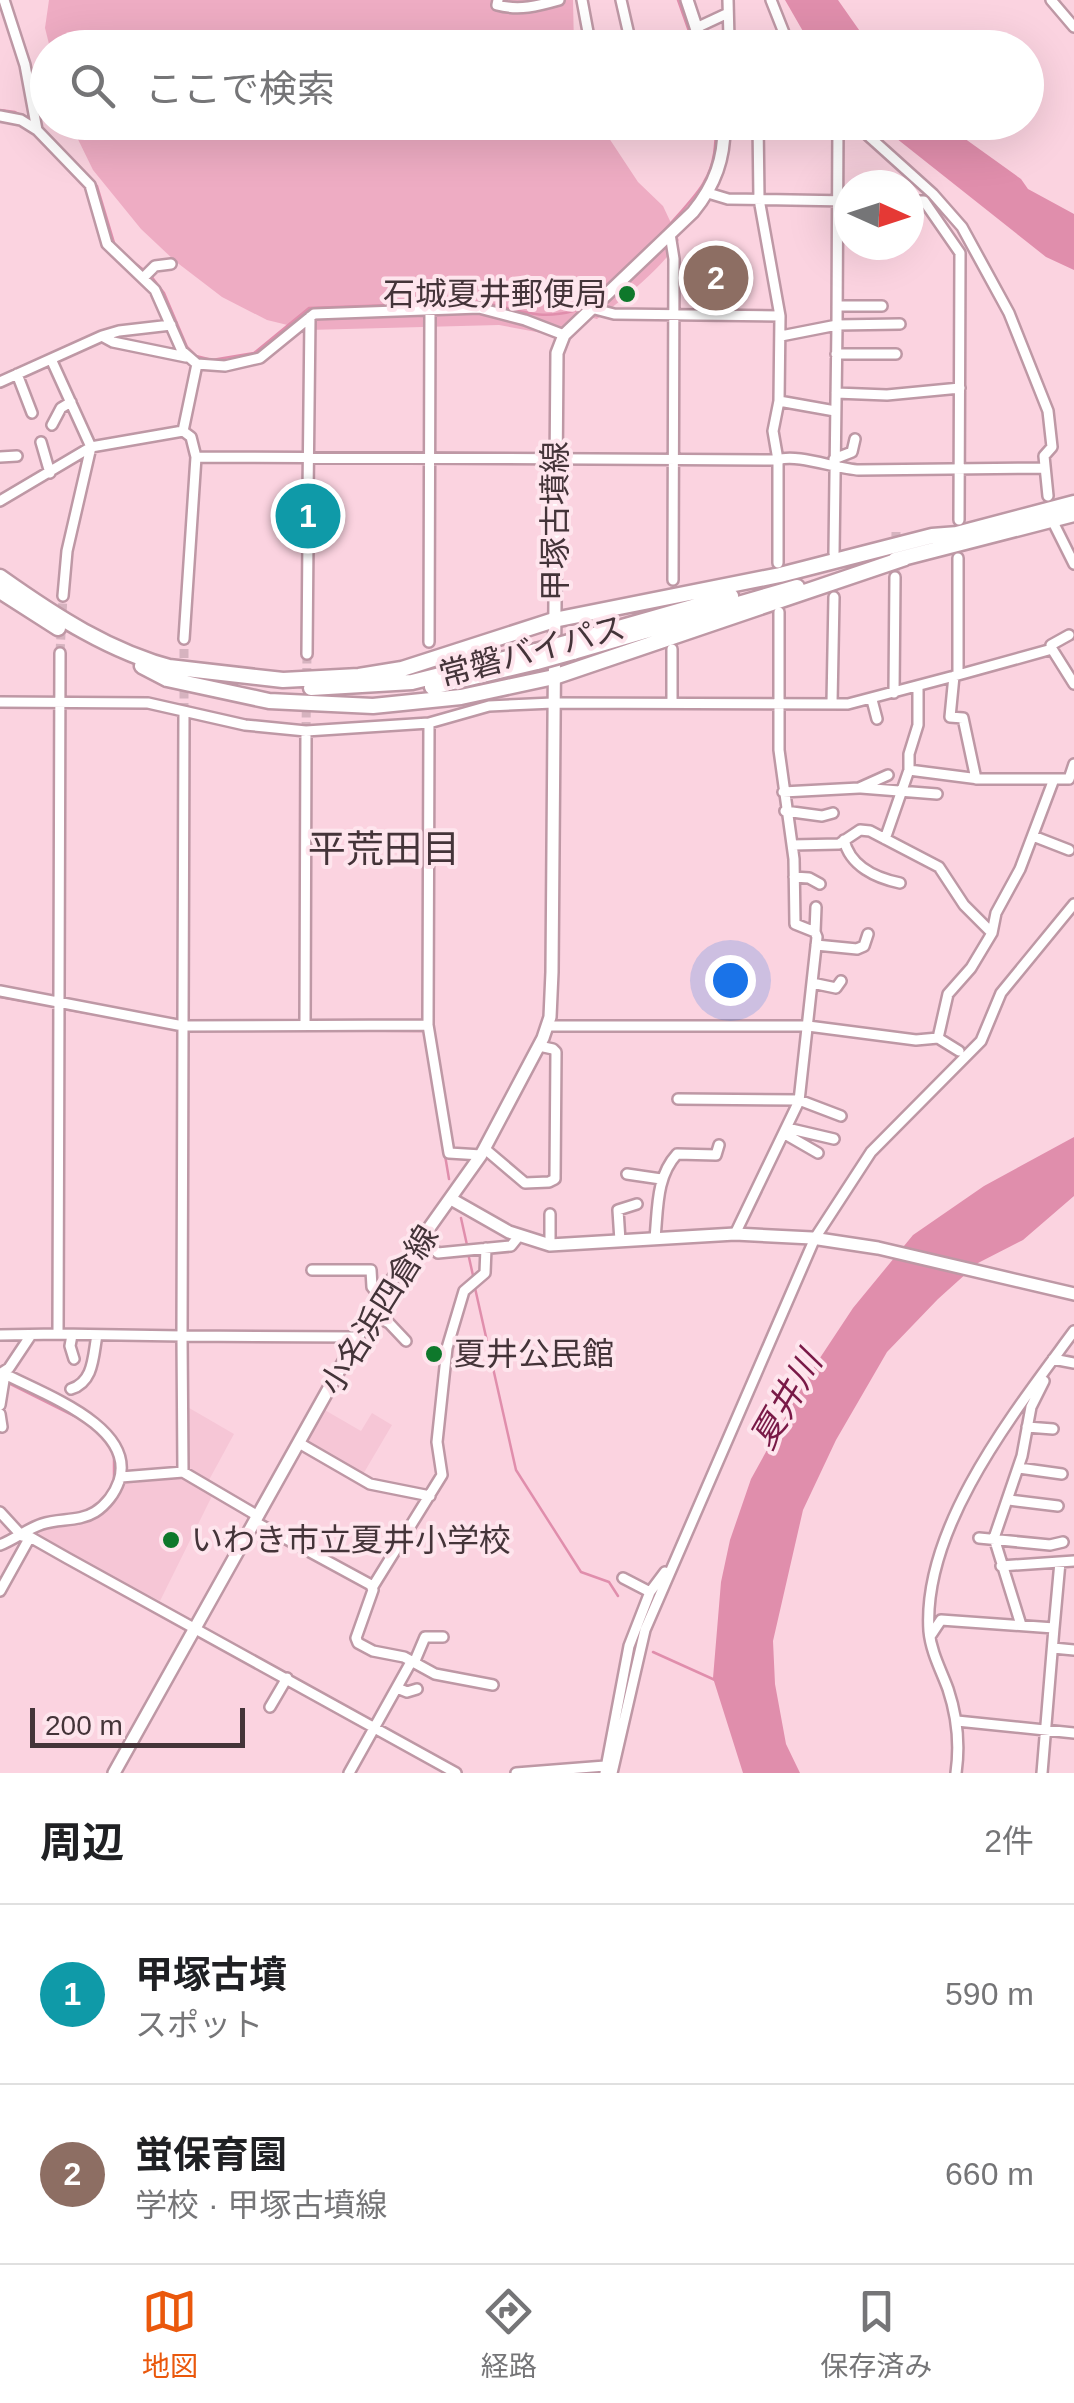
<!DOCTYPE html>
<html lang="ja">
<head>
<meta charset="utf-8">
<style>
	body { margin:0; font-family:Helvetica,"Noto Sans JP",sans-serif; background:#f2f2f2; color:#202124 }
	.compass { position:absolute; left:834px; top:170px; width:90px; height:90px; border-radius:50%; background:#fff; box-shadow:0 10px 40px #0002; rotate:93deg }
	.scale { position:absolute; left:30px; bottom:25px; width:215px; box-sizing:border-box; padding-left:10px; border:5px solid #443439; border-top:0; font-size:28px; line-height:35px; white-space:nowrap; color:#443439; -webkit-text-stroke:8px #fee5ed; paint-order:stroke }
	.you { position:absolute; left:730px; top:980px; width:35px; height:35px; margin:-25px; border:8px solid #fff; border-radius:50%; background:#1a73e8; box-shadow:0 0 0 15px #1a73e833 }
	.badge { display:grid; place-items:center; width:65px; height:65px; border-radius:50%; background:#ea580c; color:#fff; font-size:32px; font-weight:700 }
	.pin { position:absolute; translate:-50% -50%; border:5px solid #fff; box-shadow:0 2px 10px #0006 }
	.list { margin:0; padding:0; list-style:none }
	h2 { display:flex; justify-content:space-between; align-items:center; height:130px; margin:0; padding:0 40px; font-size:42px }
	h2 small { font-size:32px; font-weight:400; color:#757577 }
	.list li { display:grid; grid-template-columns:65px 1fr auto; gap:30px; align-items:center; box-sizing:border-box; height:180px; padding:0 40px; border-top:2px solid #e0e0e0 }
	.list b { display:block; font-size:38px; white-space:nowrap }
	.list p { margin:0; font-size:32px; white-space:nowrap; color:#757577 }
	.list em { font-size:32px; font-style:normal; color:#757577 }
	.icon { flex:none; width:55px; height:55px; fill:none; stroke:currentColor; stroke-width:2; stroke-linecap:round; stroke-linejoin:round }
	.map { position:relative; flex:none; width:1074px; height:1773px; overflow:hidden }
	.search { position:absolute; background:#fff; box-shadow:0 10px 40px #0002; left:30px; right:30px; top:30px; height:110px; display:flex; align-items:center; gap:25px; box-sizing:border-box; padding:0 35px; border-radius:55px; color:#757577; font-size:38px }
	.sheet { height:490px; background:#fff }
	nav { display:flex; justify-content:space-around; align-items:center; box-sizing:border-box; height:140px; border-top:2px solid #e0e0e0; background:#fff; font-size:28px; color:#757577 }
	nav a { display:grid; justify-items:center; gap:5px }
	nav .on { color:#ea580c }
	.map>svg:first-child { display:block }
</style>
</head>
<body>
<div class="map">
<svg width="1074" height="1773" viewBox="0 0 1074 1773">
	<rect width="100%" height="100%" fill="#fbd3e0"/>
	<!-- built -->
	<path fill="#f6c6d6" d="M184,1405L234,1434L203,1491L212,1496L160,1601L32,1534L52,1519L84,1515L115,1493L131,1473L183,1470Z
		M323,1409L361,1431L372,1413L392,1425L362,1476L304,1442Z"/>
	<!-- green -->
	<path fill="#eeacc3" d="M49,0H573L574,47L50,48L45,28Z
		M70,123H599L638,182L663,206L679,240C666,265 621,301 597,319L585,316L569,338L499,325L308,330L267,320L222,297L175,261L141,229L93,170Z
		M316,493L329,495L334,518L325,533L312,535L293,522L299,504Z"/>
	<!-- water -->
	<path fill="#e08eac" d="M785,0H838L871,47H812Z
		M877,123H943L1021,179L1028,189L1074,214V270L1046,257Z
		M1074,1137V1196L1023,1240L978,1263L938,1299L887,1352L836,1440L803,1510L773,1641L775,1684L786,1744L800,1773H743L713,1678L721,1582L730,1540L751,1479L808,1376L853,1308L913,1235L984,1186Z"/>
	<g fill="none" stroke-linecap="round" stroke-linejoin="round">
		<!-- stream -->
		<path stroke="#e08eac" stroke-width="2.5" d="M678,0L695,48
			M0,110L15,112L33,121
			M39,125L97,186L115,246
			M128,258L145,271
			M151,276L164,293L187,347L196,356L212,360L254,353L309,308L476,302C514,306 533,322 573,311C594,306 693,204 704,182C715,164 716,143 716,122
			M0,997L53,1006
			M64,1009L150,1024
			M243,1030L424,1031L449,1179
			M461,1218L467,1245
			M468,1253L474,1280
			M475,1288L516,1470L581,1572L609,1582L618,1596
			M6,1382L84,1421
			M114,1483V1456
			M653,1652L715,1680"/>
		<!-- minor-tunnel -->
		<path stroke="#d6b3bf" stroke-width="9" stroke-dasharray="9 4.5" stroke-linecap="butt" d="M895,577L896,532
			M60,653L63,596
			M184,712V639
			M306,731L307,654"/>
		<!-- minor casing -->
		<g stroke="#be98a5" stroke-width="14">
			<path id="minor" d="M4,0L25,65L37,130L90,185L107,244L155,290L182,351L197,364L225,366L260,358L314,314L479,308L525,320L564,335
				M498,0L497,5C519,11 538,6 559,0
				M582,0L591,48
				M621,0L632,48
				M728,0L729,39L743,48
				M771,0L790,48
				M1051,0L1074,27
				M696,28L726,14
				M0,116L21,120L37,130
				M608,122L614,127L628,122
				M758,122L759,199L780,316L779,401L773,431L778,460C796,453 837,469 859,470L1045,468
				M838,122L837,325L900,324
				M853,122L933,194L962,227L1009,313L1048,411L1052,447L1044,456L1048,496
				M708,193L728,199L849,201
				M909,201H924L960,253L959,520
				M670,234L674,259L673,580
				M143,278L155,266L171,264
				M837,306H882
				M591,308L614,314L780,316
				M102,336L119,331L171,325
				M781,336L837,325L834,553
				M836,354H896
				M51,359L91,447L67,551L63,596
				M17,374L32,413
				M0,382L102,336L113,342L186,357
				M836,393L887,395L960,388
				M779,401L835,411
				M52,425L61,408L71,402
				M41,442L50,473
				M0,457L17,456
				M196,457L778,460V563
				M834,459L852,452L855,439
				M0,501L91,447L183,431
				M1055,526L1074,564
				M184,639L196,457L191,437L183,431L197,364
				M429,642L430,310
				M1051,645L1069,635
				M307,654L308,538L292,524L290,517L298,501L308,494L310,317
				M958,675L1052,649L1074,684
				M954,676L950,717L963,718L976,779
				M918,687V725L909,754V770L979,779H1054
				M894,693L895,577
				M872,700L877,719
				M0,702L148,703L245,725L306,731L429,723L489,706L553,703L848,704L958,675V558
				M672,703V649
				M832,703L834,597
				M184,712L182,1336L356,1337
				M429,723L428,1025L449,1153L481,1155
				M861,788L937,794
				M783,792L859,788L888,775
				M785,811L822,816L833,813
				M1033,836L1069,850
				M885,839L909,770
				M844,840C850,866 876,878 900,883
				M792,845L839,844L860,830L870,831L939,867L964,905L992,933
				M794,877L809,878L820,884
				M815,932L816,907
				M816,945L857,949L864,946L868,934
				M812,983L836,988L841,981
				M0,991L183,1026L428,1025
				M305,1024L306,731
				M548,1026H808L916,1040L938,1038L948,994L971,968L992,933L996,913L1020,869L1054,779H1069L1074,764
				M938,1038L959,1051
				M678,1099L799,1100L841,1116
				M787,1128L834,1139
				M785,1134L818,1153
				M485,1149L525,1183L549,1182L555,1179L556,1052L553,1049L539,1046
				M627,1174L661,1179
				M550,1214V1245
				M735,1234L799,1101L817,937L815,932L795,924L794,859L779,750V612
				M655,1238C658,1208 656,1177 677,1154L716,1155L719,1145
				M421,1239L438,1253L511,1246L519,1236
				M620,1241L618,1210L637,1204
				M312,1270H371L372,1287L380,1297
				M370,1313L389,1323L406,1341
				M58,1334L182,1336L183,1472
				M0,1335L58,1334L60,653
				M72,1335L70,1346L74,1359
				M1053,1359L1074,1363
				M0,1374L9,1368L31,1335
				M71,1389C94,1382 93,1356 97,1335
				M0,1405L5,1374
				M0,1414L2,1427
				M1027,1427L1053,1429
				M299,1443L370,1484L430,1496
				M1019,1468L1062,1474
				M121,1477L183,1472L258,1516
				M1009,1500L1058,1506
				M0,1512L22,1536L30,1537L67,1558L456,1773
				M255,1522L371,1585L373,1590L356,1638L358,1643L373,1651L404,1657L435,1674L493,1685
				M979,1538L1050,1545L1063,1542
				M0,1545C15,1539 27,1529 42,1524C59,1518 79,1522 95,1512C106,1505 115,1493 119,1481C137,1426 40,1393 3,1373
				M1001,1566L1074,1561
				M623,1578L650,1592
				M372,1588L442,1475L437,1442L447,1348L464,1291L485,1273L486,1248
				M0,1591L30,1537
				M1021,1625L994,1538L1022,1456L1031,1407L1044,1381
				M1054,1628L1060,1562
				M931,1635L941,1620L1054,1628L1042,1773
				M1053,1648L1074,1650
				M414,1663L425,1637H443
				M397,1688L407,1692L417,1689
				M270,1707L287,1678
				M957,1721L1074,1733
				M349,1773L411,1662
				M516,1773L605,1766
				M605,1773L629,1646L650,1592L665,1572
				M612,1773L645,1630L815,1238L871,1152L981,1041L1001,993L1074,904
				M956,1773C960,1745 957,1716 948,1689C941,1670 931,1652 929,1631C922,1527 1016,1410 1074,1331"/>
		</g>
		<!-- major casing -->
		<g stroke="#be98a5" stroke-width="16">
			<path id="major" d="M687,0L703,48
				M451,1199L509,1232L550,1245L735,1234L812,1238L878,1248L1074,1294
				M114,1773L380,1297L481,1155L543,1038L550,1017L552,972L557,353L564,335L693,212C715,185 725,158 724,122"/>
		</g>
		<!-- highway casing -->
		<g stroke="#be98a5" stroke-width="19">
			<path id="highway" d="M949,536L1074,503
				M895,560L1074,514
				M0,577C55,616 110,652 176,669
				M0,591L58,628
				M573,641L731,596
				M573,652L797,587
				M142,666L167,679L269,701L373,706L461,697L554,677L905,558
				M169,667L283,680L359,676L402,669L554,620L780,575L932,536L958,534
				M432,687L537,662
				M311,688L412,682L536,651"/>
		</g>
		<!-- minor -->
		<use href="#minor" stroke="#fff" stroke-width="9"/>
		<!-- major -->
		<use href="#major" stroke="#fff" stroke-width="11"/>
		<!-- highway -->
		<use href="#highway" stroke="#fff" stroke-width="14"/>
		<!-- highway-bridge casing -->
		<g stroke="#be98a5" stroke-width="19" stroke-linecap="butt">
			<path id="highway-bridge" d="M536,651L573,641
				M537,662L573,652"/>
		</g>
		<!-- highway-bridge -->
		<use href="#highway-bridge" stroke="#fff" stroke-width="14"/>
	</g>
	<!-- markers -->
	<g fill="#0e782b" stroke="#fee5ed" stroke-width="4">
		<circle cx="627" cy="294" r="10"/>
		<circle cx="434" cy="1354" r="10"/>
		<circle cx="171" cy="1540" r="10"/>
	</g>
	<g text-anchor="middle" stroke-width="8" stroke-linejoin="round" paint-order="stroke">
		<!-- poi labels -->
		<g font-size="32" fill="#443439" stroke="#fee5ed" text-anchor="start">
			<text x="607" y="305" text-anchor="end">石城夏井郵便局</text>
			<text x="454" y="1365">夏井公民館</text>
			<text x="191" y="1551">いわき市立夏井小学校</text>
		</g>
		<!-- street labels -->
		<g font-size="32" fill="#443439" stroke="#fee5ed">
			<text transform="translate(555 521) rotate(-90)" y="11">甲塚古墳線</text>
			<text transform="translate(532 651) rotate(-15)" y="11">常磐バイパス</text>
			<text transform="translate(379 1310) rotate(-58)" y="11">小名浜四倉線</text>
		</g>
		<!-- water labels -->
		<g font-size="35" font-style="italic" fill="#791947" stroke="#fee5ed">
			<text transform="translate(786 1400) rotate(-60)" y="12">夏井川</text>
		</g>
		<!-- quarter labels -->
		<g font-size="38" fill="#443439" stroke="#fee5ed">
			<text x="384" y="862">平荒田目</text>
		</g>
	</g>
</svg>
<svg class="compass" viewBox="-18 -18 36 36"><path d="M0-13l5 13h-10z" fill="#e53935"/><path d="M0 13l5-13h-10z" fill="#757577"/></svg>
<div class="scale">200 m</div>
<div class="you"></div>
<div class="pin badge" style="left:308px;top:516px;background:#0f9aa8">1</div>
<div class="pin badge" style="left:716px;top:278px;background:#8d6e63">2</div>
<div class="search"><svg class="icon" aria-label="search" viewBox="0 0 24 24"><circle cx="10" cy="10" r="6"/><path d="M15 15l6 6"/></svg>ここで検索</div>
</div>
<section class="sheet">
<h2>周辺<small>2件</small></h2>
<ul class="list">
<li><span class="badge" style="background:#0f9aa8">1</span><div><b>甲塚古墳</b><p>スポット</p></div><em>590 m</em></li>
<li><span class="badge" style="background:#8d6e63">2</span><div><b>蛍保育園</b><p>学校 · 甲塚古墳線</p></div><em>660 m</em></li>
</ul>
</section>
<nav>
<a class="on"><svg class="icon" aria-label="map" viewBox="0 0 24 24"><path d="M3 6l6-2 6 2 6-2v14l-6 2-6-2-6 2zM9 4v14M15 6v14"/></svg>地図</a>
<a><svg class="icon" aria-label="directions" viewBox="0 0 24 24"><path d="M12 3l9 9-9 9-9-9zM9 14v-3h6M13 9l2 2-2 2"/></svg>経路</a>
<a><svg class="icon" aria-label="saved" viewBox="0 0 24 24"><path d="M7 4h10v16l-5-4-5 4z"/></svg>保存済み</a>
</nav>
</body>
</html>
